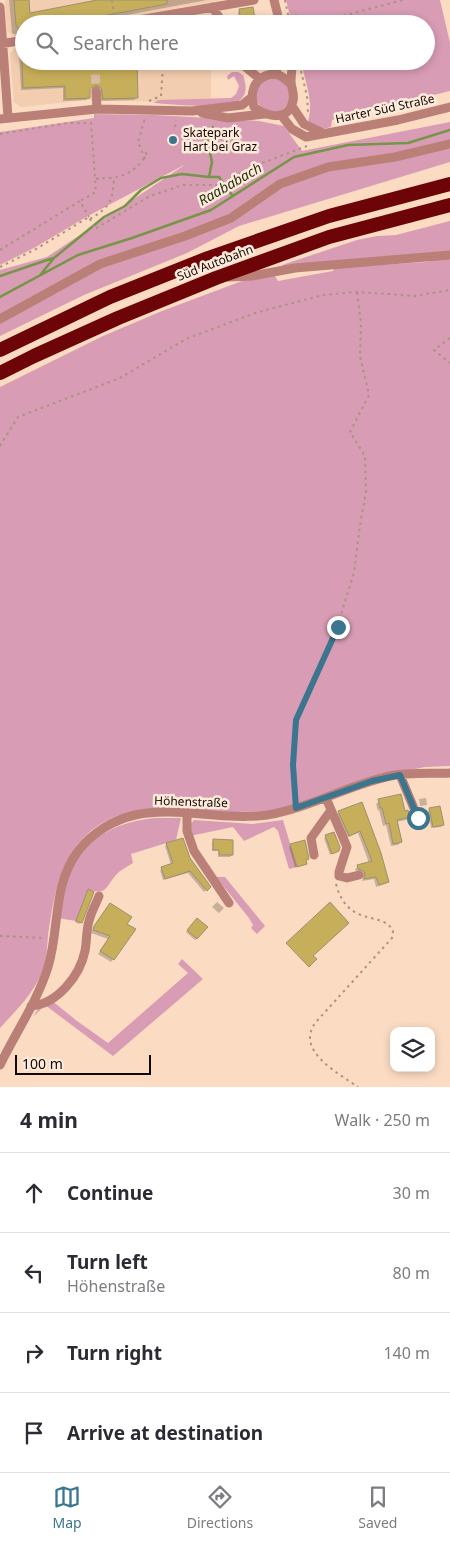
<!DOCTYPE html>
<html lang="en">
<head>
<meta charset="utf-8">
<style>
	body { margin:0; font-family:"Noto Sans",sans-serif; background:#f2f2f3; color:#2b2b33 }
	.controls { position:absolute; right:15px; bottom:15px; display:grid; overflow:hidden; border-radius:10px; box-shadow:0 2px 8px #0003 }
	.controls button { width:45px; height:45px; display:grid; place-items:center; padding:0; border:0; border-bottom:1px solid #e1e1e2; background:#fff; color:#2b2b33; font:25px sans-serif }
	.scale { position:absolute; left:15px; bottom:12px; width:136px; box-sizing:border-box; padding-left:5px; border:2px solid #130903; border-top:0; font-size:14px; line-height:18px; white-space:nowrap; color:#130903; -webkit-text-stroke:4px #ffebdc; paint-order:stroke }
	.stop { position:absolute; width:15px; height:15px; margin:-11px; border:4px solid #3b768e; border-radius:50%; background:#fff }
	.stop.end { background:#3b768e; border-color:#fff; box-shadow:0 1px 5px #0008 }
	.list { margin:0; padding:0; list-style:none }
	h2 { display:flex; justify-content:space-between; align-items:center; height:65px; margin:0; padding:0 20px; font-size:21px }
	h2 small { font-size:16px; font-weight:400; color:#7c7c81 }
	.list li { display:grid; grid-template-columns:32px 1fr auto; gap:15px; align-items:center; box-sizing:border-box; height:80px; padding:0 20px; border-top:1px solid #e1e1e2 }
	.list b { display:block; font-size:19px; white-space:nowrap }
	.list p { margin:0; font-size:16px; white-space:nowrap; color:#7c7c81 }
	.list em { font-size:16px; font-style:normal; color:#7c7c81 }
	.icon { flex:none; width:28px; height:28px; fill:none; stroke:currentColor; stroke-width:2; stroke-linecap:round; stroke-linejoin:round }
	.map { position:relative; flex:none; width:450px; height:1087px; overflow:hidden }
	.search { position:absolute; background:#fff; box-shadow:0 2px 8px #0003; left:15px; right:15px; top:15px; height:55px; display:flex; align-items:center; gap:12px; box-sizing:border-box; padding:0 18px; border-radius:28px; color:#7c7c81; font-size:19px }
	.sheet { height:385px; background:#fff }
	nav { display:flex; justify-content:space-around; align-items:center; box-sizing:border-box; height:70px; border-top:1px solid #e1e1e2; background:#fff; font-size:14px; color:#7c7c81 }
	nav a { display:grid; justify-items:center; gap:2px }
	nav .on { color:#3b768e }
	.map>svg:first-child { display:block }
</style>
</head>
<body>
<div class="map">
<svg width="450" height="1087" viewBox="0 0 450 1087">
	<rect width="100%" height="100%" fill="#fbdbc2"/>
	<!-- built -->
	<path fill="#f3cdaf" d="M5,0H222L89,24H24V35L14,37L7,31Z
		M210,12V24H143L195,14Z
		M24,45V61H211V103L87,100L21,107L14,102L10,54L16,46Z"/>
	<!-- green -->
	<path fill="#d89cb4" d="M286,0H440L450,43V91L332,120L331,127L323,129L307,124C315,104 305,82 301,61H426V24H292Z
		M232,72H238L243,75C246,84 248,93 240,100C228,111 171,104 153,103L159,100L231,98L236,94L239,86L234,76L228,80L227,76Z
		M256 95a17 17 0 1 1 34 0a17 17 0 1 1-34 0Z
		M94,114L155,115L259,121L284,126L302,151L450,122V162L239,226L187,253L84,295L0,336V270L47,257L186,164L88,216L34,248L0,265V132L94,118Z
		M450,221V252L275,269L285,264L357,240L377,236L396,235Z
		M450,256V766L425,767L390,774L281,811L119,815C63,837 56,883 48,936C47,946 47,957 44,966C36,992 17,1009 0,1028V387L103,336L162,311L271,270L278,281L333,271L334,268L426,262Z
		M155,818H181L176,840L131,854L133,863C127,867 120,870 116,875C105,888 107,895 88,890L76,921L58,918C62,904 66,876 72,865C90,835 121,821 155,818Z
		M194,820L253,824L283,820L297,867L289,869L278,831L274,827L244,841L233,827L190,836V825Z
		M216,877H225L265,926L257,934L251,928L253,925L249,918Z
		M182,959L203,979L113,1056L45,1005L33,1017L40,1006L51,1000L77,1021L108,1043L188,973L178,964Z"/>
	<!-- shadow -->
	<path fill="#0003" d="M9,0H28L29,14L104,0H207L79,24H24V34L17,35L12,33Z
		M240,10L254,24H246L244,17L239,18L238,12Z
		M22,52H24V61L200,62L197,65H157V62H135L137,97L134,100L101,101L99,90L93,86L89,89V98L86,100L63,101V88L21,90L19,55Z
		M426,798L427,805L420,806L419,799Z
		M379,801L404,812L409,817L406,820L396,822L401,842L398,845L391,846L386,825L383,826L379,810L378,811L376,804Z
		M361,803L388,881L385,884L376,887L374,879L362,881L363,877L361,874L356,871L355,869L358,867L369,863L358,833L346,838L336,815L339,812Z
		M430,809L443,825L441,827L431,828L428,811Z
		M333,833L338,850L330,855L324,838Z
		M214,840L232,855L230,857H218V851H212V842Z
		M167,844L189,859L209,887L204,892L188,873L163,880L160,870L171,865L165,846Z
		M291,845L308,859L305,861L306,864L295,867L289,847Z
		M88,891L81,922L79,924L75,922Z
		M217,902L224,908L219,913L212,907Z
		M110,904L126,924L134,930L111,962L98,954L108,939L91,933L92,930Z
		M197,920L206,927L195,940L186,932Z"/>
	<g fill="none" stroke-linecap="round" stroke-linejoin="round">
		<!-- stream -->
		<path stroke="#779549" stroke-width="2.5" d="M213,127L207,139L212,162L209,177H219L232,195
			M41,274L54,258L104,217L125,206L141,190L161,178L182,174L209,177
			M0,276L53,258
			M0,297L78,255L132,238L211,210L294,157L348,145L408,143L450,130"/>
	</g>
	<!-- building -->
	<path fill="#c7ae5a" stroke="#9b916f" d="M14,0H29L30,13L97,0H167V4L60,24H24V34H22L16,25Z
		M253,7L256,24H247L246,16H240L239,9Z
		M22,61H137L138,98L103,99L101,88L96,85L90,89V98L65,99V86L23,88Z
		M401,794L405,811L408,810L411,817L397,820L402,842L393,844L389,823L386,824L382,808H380L378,799Z
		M362,802L381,853L389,882L379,885L376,877L364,879L365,874L364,871L358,869L357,865L372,861L360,831L349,836L338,811Z
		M440,806L444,825L433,827L429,808Z
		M334,832L340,847L339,851L332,854L325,835Z
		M183,838L190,858L211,887L207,891L190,871L165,879L161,867L173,863L166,843Z
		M213,839L233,840V855H219V850H213Z
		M305,840L309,859L306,860L307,864L297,867L290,844Z
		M88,889L94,892L82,923L76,921Z
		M330,902L349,923L313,956L317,959L309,967L286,943Z
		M110,903L132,917L127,924L136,929L114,960L100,951L110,936L93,930L94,926Z
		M197,918L208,927L197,939L187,930Z"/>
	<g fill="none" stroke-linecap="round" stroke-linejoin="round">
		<!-- minor-tunnel -->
		<path stroke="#d8bca5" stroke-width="9" stroke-dasharray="9 4.5" stroke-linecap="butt" d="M95,61L96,91"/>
		<!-- path -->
		<path stroke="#ab9380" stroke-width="2" stroke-dasharray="2.5 4" stroke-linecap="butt" d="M112,0L114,15
			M285,0L290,24
			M289,16L296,15L299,24
			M197,18L200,24
			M312,24L403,0
			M301,71L307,96L308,113
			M149,101L161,96L163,66L202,65L203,61
			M175,127L176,120
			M0,134L68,123H91L96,192L80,201
			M145,159L138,142L145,118
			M96,179C101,178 104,178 109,178C126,177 142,167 147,151
			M90,219C110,207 113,201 114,177
			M0,250L80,201L89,217
			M0,267L36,249L89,217L95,229L150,196L183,185H218L262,163L307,146
			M450,338L434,350L450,363
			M0,446L18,417L120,378L186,339L255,313L323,295L357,292L415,296L450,290
			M295,799L293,765L296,720L337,627L354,573L360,525L366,492L365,456L350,432L369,395L360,356L361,324L357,292
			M336,884C348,929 383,910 393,931L392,938L316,1022C294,1050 338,1073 358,1087
			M0,936L45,938"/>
		<!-- minor -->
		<path stroke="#ba7f77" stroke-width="9" d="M274,0L280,24
			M0,7L8,117
			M212,7L224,24
			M115,24L254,0
			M0,44L24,40
			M242,61L243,65L260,79
			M274,74L281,61
			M291,84C287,81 283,76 278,75C267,72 255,80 253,91C251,96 253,102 254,107C267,117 288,122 293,101C295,94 291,88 291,81C291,74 293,68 291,61
			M96,91L97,109
			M292,106L304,124L323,133
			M202,113L228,118L264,114
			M281,115L292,129L306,137L398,120L450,107
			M0,119L97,109L192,111L242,105L252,97
			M229,277L252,276L295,268L450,255
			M0,319L100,264L185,236L231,218L280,184L328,167L395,157L450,144
			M400,775L418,818
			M326,798L347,847L339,872V876L347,878L359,875
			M187,814V831L194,851L229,903
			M314,855L311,838L331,810
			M31,1006C58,1004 80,975 85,951C87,941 86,931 89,921C91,912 96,904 99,896
			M0,1065C16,1032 37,1002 48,967C60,928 52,886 78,851C92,833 113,820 135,815C177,806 223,821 267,815C310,808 348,785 390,776C409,772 430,774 450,773"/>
		<!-- highway -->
		<path stroke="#6d0408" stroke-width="14" d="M0,350L110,297L208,258L329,216L450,184
			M0,373L34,356L118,318L216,278L329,237L450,205"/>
	</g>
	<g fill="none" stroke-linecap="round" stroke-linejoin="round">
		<!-- route -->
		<path stroke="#3b768e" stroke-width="6" d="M338,627L296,720L293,765L296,808L372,781L400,775L418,818"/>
	</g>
	<!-- markers -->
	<circle fill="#3b768e" stroke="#ffebdc" stroke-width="2" cx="173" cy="140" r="5"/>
	<g text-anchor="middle" stroke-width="5" stroke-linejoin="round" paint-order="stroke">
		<!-- street labels -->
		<g font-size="12" fill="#130903" stroke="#ffebdc">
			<text transform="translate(385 109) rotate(-12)" y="4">Harter Süd Straße</text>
			<text transform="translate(215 263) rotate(-21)" y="4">Süd Autobahn</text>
			<text transform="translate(191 802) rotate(2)" y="4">Höhenstraße</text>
		</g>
		<!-- poi labels -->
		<g font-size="12" fill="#130903" stroke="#ffebdc" text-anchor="start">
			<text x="183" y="137">Skatepark<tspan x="183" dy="14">Hart bei Graz</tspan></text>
		</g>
		<!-- water labels -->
		<g font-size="14" font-style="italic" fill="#273312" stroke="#ffebdc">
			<text transform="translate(230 184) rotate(-30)" y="5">Raababach</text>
		</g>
	</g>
</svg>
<div class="controls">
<button><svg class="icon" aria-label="layers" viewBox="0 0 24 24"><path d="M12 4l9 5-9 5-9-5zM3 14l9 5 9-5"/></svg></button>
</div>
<div class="scale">100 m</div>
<div class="stop" style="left:418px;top:818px"></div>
<div class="stop end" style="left:338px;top:627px"></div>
<div class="search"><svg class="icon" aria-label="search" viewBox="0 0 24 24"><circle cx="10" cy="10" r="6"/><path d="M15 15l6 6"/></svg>Search here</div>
</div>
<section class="sheet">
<h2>4 min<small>Walk · 250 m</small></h2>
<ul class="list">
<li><svg class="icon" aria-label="ahead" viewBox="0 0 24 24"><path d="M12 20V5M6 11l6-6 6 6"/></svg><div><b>Continue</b></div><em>30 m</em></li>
<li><svg class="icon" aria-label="left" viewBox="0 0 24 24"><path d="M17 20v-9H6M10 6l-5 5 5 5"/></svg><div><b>Turn left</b><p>Höhenstraße</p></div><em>80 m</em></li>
<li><svg class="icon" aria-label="right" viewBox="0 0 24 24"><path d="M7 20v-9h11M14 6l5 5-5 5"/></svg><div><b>Turn right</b></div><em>140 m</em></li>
<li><svg class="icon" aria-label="arrive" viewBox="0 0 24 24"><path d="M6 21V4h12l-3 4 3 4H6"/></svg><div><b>Arrive at destination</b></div></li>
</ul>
</section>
<nav>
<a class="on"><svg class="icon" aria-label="map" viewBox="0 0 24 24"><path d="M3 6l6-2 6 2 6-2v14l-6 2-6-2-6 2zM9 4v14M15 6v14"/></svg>Map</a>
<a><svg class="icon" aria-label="directions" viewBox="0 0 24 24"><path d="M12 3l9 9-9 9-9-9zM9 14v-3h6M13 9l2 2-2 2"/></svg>Directions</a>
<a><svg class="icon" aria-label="saved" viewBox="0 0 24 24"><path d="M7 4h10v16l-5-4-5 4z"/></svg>Saved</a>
</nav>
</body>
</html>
